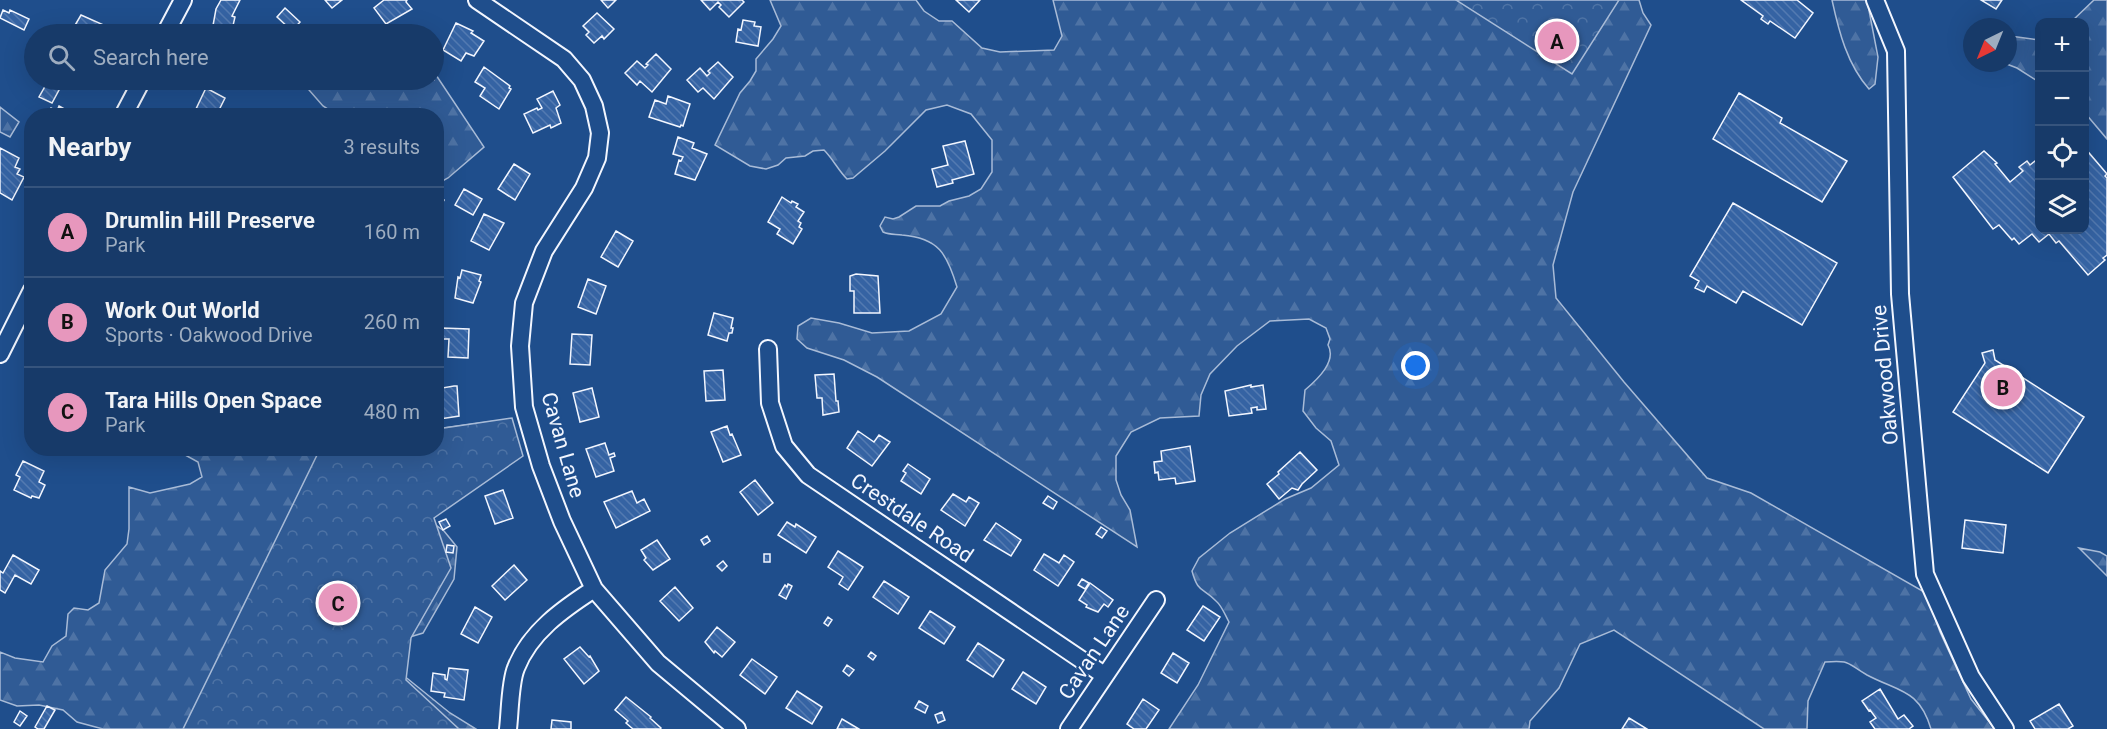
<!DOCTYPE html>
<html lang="en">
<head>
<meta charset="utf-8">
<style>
	body { margin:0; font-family:Roboto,sans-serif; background:#244571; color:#f1f3f6 }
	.controls { position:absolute; right:18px; top:18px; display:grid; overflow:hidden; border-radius:12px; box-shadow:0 6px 24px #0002 }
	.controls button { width:54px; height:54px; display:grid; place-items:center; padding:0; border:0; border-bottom:2px solid #36547d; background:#173a69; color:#f1f3f6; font:30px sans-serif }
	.compass { position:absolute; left:1963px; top:18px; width:54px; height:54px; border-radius:50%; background:#173a69; box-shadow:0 6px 24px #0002; rotate:223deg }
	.you { position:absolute; left:1416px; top:366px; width:21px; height:21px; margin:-15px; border:4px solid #fff; border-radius:50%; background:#1a73e8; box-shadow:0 0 0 9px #1a73e833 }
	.badge { display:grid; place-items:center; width:39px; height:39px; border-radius:50%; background:#e797bd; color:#111; font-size:20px; font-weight:700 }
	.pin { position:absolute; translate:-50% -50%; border:3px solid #fff; box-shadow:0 2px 6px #0006 }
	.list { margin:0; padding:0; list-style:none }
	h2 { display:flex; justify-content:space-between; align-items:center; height:78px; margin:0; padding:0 24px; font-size:26px }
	h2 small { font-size:20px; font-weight:400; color:#9eadc0 }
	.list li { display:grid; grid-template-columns:39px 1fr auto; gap:18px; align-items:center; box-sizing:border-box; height:90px; padding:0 24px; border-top:2px solid #36547d }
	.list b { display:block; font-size:22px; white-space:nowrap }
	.list p { margin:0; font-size:20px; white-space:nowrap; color:#9eadc0 }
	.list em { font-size:20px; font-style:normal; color:#9eadc0 }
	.icon { flex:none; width:33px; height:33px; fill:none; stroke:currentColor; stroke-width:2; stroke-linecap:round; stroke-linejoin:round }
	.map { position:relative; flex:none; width:2107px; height:729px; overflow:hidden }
	.search { position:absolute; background:#173a69; box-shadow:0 6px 24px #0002; left:24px; top:24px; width:420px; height:66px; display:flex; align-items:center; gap:15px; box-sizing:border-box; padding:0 21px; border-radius:33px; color:#9eadc0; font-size:22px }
	.panel { position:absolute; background:#173a69; box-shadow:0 6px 24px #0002; left:24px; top:108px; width:420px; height:348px; border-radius:24px }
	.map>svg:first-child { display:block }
</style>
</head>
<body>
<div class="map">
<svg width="2107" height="729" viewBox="0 0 2107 729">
	<defs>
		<pattern id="forest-firs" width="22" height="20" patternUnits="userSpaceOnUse" patternTransform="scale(1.5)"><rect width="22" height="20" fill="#305b95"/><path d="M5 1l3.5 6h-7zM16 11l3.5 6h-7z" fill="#4e73a5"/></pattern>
		<pattern id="park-crowns" width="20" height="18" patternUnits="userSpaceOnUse" patternTransform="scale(1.5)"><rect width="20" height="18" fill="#305b95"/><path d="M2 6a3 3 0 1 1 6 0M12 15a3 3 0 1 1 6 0" fill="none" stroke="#4e73a5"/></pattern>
		<pattern id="building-back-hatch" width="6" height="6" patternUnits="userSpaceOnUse" patternTransform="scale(1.5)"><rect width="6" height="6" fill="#3563a3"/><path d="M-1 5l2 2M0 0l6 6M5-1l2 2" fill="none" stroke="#537ab1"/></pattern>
	</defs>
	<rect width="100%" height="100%" fill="#1f4e8c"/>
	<!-- forest -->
	<path fill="url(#forest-firs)" stroke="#a8bbd7" stroke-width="1.5" d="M770,0H916L924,11L939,21H952L982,48L1000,52L1054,50L1062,36L1053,0H1639L1643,13L1651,25L1573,192L1553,265L1556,298L1624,382L1707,478L1751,493L1926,593L1940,632L1971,699L1995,729H1931C1919,689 1899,692 1867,675C1846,663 1851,660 1825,662L1808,701L1807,729H1764L1614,630L1580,644L1559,688L1530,721L1529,729H1169L1198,685L1229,622C1225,615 1222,606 1216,601C1202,587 1198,593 1192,571L1199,558L1230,533L1285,499L1311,488L1339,465L1331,441L1316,428L1303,411L1305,390C1318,379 1337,361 1328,345L1330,339L1326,328L1309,319L1270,321L1237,346L1210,374L1201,395L1199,416L1160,418L1131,432L1116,456V480L1121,495L1130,510L1137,547L877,377L844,360L807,348L797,339L798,326L811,318L839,323L872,333L909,331L941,314L957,287C947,254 939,238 902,235C895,234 890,235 883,232L880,226L885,217L893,219L899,217L916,206H940L949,201L969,196L981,189L992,172V140L971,114L947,105L926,110L885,151L853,178L847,179C838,170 833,159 824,150L813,151L805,156L786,158L778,165L766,169L750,166L715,145L740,93L750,81L756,71V59L773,39L781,26Z
		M1832,0H1867L1878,57L1875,84L1869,89C1847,64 1839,32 1832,0Z
		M2094,0H2107V139L2085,113L2084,22H2071Z
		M2010,36L2039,40V82L2017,68L2004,63H2008V37Z
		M434,72L484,147L448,178L437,184L436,116L337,115L323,106L309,90V80H434Z
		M0,107L19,122L10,137L0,132Z
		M495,421L426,518L444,531L457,547L454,579L423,633L403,639V675L450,713L476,729H103L77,722L63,710L39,705L17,706L0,700V652L15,658L43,662L52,646L66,636L68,614L74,608L88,610L99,603L105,570L127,544L129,529V487L150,493L190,484L202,477L198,462L178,451L169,449L436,448L437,429Z
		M2079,548L2100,552L2107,556V576Z"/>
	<!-- park -->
	<path fill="url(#park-crowns)" stroke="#a8bbd7" stroke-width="1.5" d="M1456,0H1619L1572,74Z
		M512,418L523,456L434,518L451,568L411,638L406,680L459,729H183L320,449L436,448L437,429Z"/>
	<!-- building -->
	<path fill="url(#building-back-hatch)" stroke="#f2f6ff" stroke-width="1.5" d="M221,0H240L232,16L235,17L231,34L212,31L216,9Z
		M325,0H342L332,8Z
		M384,0H407L406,2L412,9L386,24L374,8Z
		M601,0H616L608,8Z
		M701,0H742L744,2L729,17L719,7L721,5L718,2L710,10Z
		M956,0H980L969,12Z
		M1741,0H1797L1813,13L1795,38L1770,21L1768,24L1761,19L1763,16Z
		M1981,0H2002L1996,9Z
		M285,8L300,22L292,31L277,17Z
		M3,10L9,13L10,10L29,19L24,30L0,18Z
		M597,13L614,29L604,39L602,36L594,43L586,35L589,32L583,26Z
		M81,15L106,26L102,34H84L85,32L74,27Z
		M743,20L755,22L754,26L761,27L758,46L736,42L738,29L741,30Z
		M456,23L473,31L471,33L484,41L474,56L466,53L461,61L443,50Z
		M656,54L671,69L652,92L640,81L637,85L625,73L637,61L645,68L648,65L646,64Z
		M718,62L733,77L714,99L703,88L698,92L687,80L700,68L707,76L710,73L708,71Z
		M484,67L510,86L509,88L511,89L499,109L480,96L485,88L475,82Z
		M47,83L59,90L52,103L39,97Z
		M206,88L225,98L216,116H196L198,113L195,111Z
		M553,91L560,105L556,108L561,123L551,128L550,125L533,133L524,114L537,108L538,110L542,108L537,99Z
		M1739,93L1782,118L1780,123L1847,161L1822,202L1713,139Z
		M668,96L690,104L683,126L681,125L680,127L649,117L655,100L666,104Z
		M59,106L75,115L74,116H47L51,108L57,111Z
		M678,137L694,143L692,148L707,154L695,180L675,174L679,160L681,161L683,157L673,154Z
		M965,141L974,174L952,180L953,183L937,187L932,169L948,165L943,146Z
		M2084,147L2107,174L2105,176L2107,178V255L2103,258L2105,260L2088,275L2059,241L2056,243L2049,234L2039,242L2032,234L2019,244L2014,238L2012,240L1999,225L1993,229L1953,177L1984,151L1997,163L1995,164L2010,182L2023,171L2019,167L2027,161L2030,165L2040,157V230H2084Z
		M0,148L19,158L15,167L20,169L17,174L24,177L12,200L0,193Z
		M514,164L530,174L515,200L498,189Z
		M464,189L482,199L473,215L455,205Z
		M436,196L444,200L438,212H436Z
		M782,197L791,203L792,201L798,204L796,207L804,212L798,221L801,223L799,227L802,229L793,244L777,234L780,229L768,222Z
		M1733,203L1837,263L1802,325L1743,291L1736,303L1707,286L1704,292L1695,288L1699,281L1690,276Z
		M484,214L504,223L489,250L471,241Z
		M616,231L633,241L618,267L601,257Z
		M462,270L481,275L479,281L481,282L473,303L455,298L458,277L460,278Z
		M856,274L878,276L880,313H854V291H850V276Z
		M588,279L606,286L596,314L578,307Z
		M714,313L733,318L731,328H733L732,333H729L727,341L708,335Z
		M442,328L469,329L468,358L448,357L449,339H442Z
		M572,334L592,335L590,365L570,364Z
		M1993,350L1995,360L2084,417L2048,473L1953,412L1985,363L1982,353Z
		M723,370L725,400L706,401L704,371Z
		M834,374L836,401H838L839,412L823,415L822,398H817L815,375Z
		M436,375H442L443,386H437Z
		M1251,385V387L1263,385L1266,409L1257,410V407L1251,408L1252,413L1229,416L1225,391Z
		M454,386H457L459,416L440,419L436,389Z
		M592,388L599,417L580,422L573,393Z
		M727,426L730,435L732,434L741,455L723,462L711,432Z
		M858,431L874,442L879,435L890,442L872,466L847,448Z
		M605,443L609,455L614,453L615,456L610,458L614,471L596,477L586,449Z
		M1190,446L1195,481L1176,484L1175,478L1159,480L1158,472L1155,473L1154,462L1162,461L1161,451Z
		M1300,452L1317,470L1302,484L1298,490L1292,488L1279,499L1267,484L1279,474L1278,472Z
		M23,461L44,471L39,482L45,485L39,498L32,496L31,498L14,490L20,477L16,475Z
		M908,464L930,479L921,494L901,481L906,473L903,471Z
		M755,480L773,503L758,515L740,492Z
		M503,490L513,518L495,524L485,496Z
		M632,491L637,503L644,499L650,511L616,528L604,502Z
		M953,494L966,502L969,497L979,503L965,526L941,510Z
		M1048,496L1057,502L1053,509L1043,503Z
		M446,519L450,526L443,530L439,522Z
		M1965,520L2006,525L2003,553L1962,548Z
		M787,522L795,527L796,524L816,537L806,553L778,535Z
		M996,523L1021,540L1011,556L984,540Z
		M1101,527L1107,531L1102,538L1096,534Z
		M707,536L710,541L704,545L701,540Z
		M657,540L670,559L653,570L644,560L646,558L641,550Z
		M447,545L454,546L453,553L446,552Z
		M838,551L863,567L848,590L839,584L843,577L828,567Z
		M764,554H770V562H764Z
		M1044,554L1059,563L1064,555L1074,562L1058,586L1034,570Z
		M13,555L39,570L31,584L15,575L5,593L0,590V571L3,573Z
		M723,561L727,566L722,571L717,566Z
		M514,565L527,580L505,600L492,586Z
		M1082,579L1089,583L1085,589L1078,585Z
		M884,581L909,597L898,614L873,597Z
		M1090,583L1113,600L1108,607L1104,604L1098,612L1086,607L1087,605L1079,600Z
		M788,584L792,586L786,599L779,595L785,585L787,587Z
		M675,587L693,608L679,621L660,601Z
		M1203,606L1220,617L1204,641L1187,630Z
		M475,607L492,617L478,643L461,634Z
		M930,611L955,627L944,644L919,628Z
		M828,617L832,620L828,626L824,623Z
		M717,627L735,642L722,657L715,651L714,653L705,642Z
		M978,643L1004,660L993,677L967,660Z
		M580,647L589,657L590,656L599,671L584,684L564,659Z
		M871,652L876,656L873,660L868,656Z
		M1173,653L1189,663L1177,683L1161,673Z
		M752,659L777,677L765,694L740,675Z
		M847,665L854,670L849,676L843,671Z
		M449,668L468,670L464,700L444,697L445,693L431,691L433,673L445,675V679L447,680Z
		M1023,672L1046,687L1036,704L1012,689Z
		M1880,689L1898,719L1904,715L1913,726L1909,729H1875L1870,722L1876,718L1870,710L1869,711L1862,701Z
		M797,691L822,707L812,724L786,708Z
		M626,697L651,717L650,718L661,728L660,729H633L626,723L628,721L615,710Z
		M1143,699L1159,710L1146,729H1134L1127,724Z
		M919,701L928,706L925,713L915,708Z
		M2059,704L2073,726L2068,729H2035L2030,721Z
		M47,706L55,710L44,729H38L35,727Z
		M20,711L27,716L20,726L14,722Z
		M942,712L945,720L938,723L935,715Z
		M1629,718L1647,729H1622Z
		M842,719L859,729H837Z
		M552,720L571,722V729H551Z"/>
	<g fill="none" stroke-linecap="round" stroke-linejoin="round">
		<!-- minor casing -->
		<g stroke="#f2f6ff" stroke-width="20">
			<path id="minor" d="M477,0L564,59L582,80L594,106L600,133L597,158L584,188L544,251L524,303L520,346L524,407L541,466L562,521L594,589L658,663L737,729
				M1875,0L1896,51L1900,294L1925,574L1971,677L2005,729
				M165,34L183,0
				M123,116L142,80
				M768,349L770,403L784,446L808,475L1104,675
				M0,354L32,290
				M508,729C510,713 510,682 516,668C530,632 563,609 594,589
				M1069,729L1156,600"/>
		</g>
		<!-- minor -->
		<use href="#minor" stroke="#1f4e8c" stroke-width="16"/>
	</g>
	<g text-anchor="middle" stroke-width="4.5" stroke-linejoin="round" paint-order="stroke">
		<!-- street labels -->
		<g font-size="21" fill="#f2f6ff" stroke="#1f4e8c">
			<text transform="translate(1885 375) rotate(-95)" y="7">Oakwood Drive</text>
			<text transform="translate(563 445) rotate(74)" y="7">Cavan Lane</text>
			<text transform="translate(912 518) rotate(34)" y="7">Crestdale Road</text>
			<text transform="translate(1094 652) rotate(-56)" y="7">Cavan Lane</text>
		</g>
	</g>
</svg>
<div class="controls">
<button>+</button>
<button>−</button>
<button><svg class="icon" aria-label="locate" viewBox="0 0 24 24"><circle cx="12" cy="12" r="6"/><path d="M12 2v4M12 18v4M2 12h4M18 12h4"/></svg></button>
<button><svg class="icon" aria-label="layers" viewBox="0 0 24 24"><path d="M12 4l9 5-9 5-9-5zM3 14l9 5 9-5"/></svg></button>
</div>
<svg class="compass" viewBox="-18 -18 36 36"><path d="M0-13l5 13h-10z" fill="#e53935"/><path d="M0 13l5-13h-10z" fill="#9eadc0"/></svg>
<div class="you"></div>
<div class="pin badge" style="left:1557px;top:41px">A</div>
<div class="pin badge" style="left:2003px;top:387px">B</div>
<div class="pin badge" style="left:338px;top:603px">C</div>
<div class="search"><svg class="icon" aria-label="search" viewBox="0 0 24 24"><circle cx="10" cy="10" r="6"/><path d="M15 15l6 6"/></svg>Search here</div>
<section class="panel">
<h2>Nearby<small>3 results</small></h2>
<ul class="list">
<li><span class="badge">A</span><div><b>Drumlin Hill Preserve</b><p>Park</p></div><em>160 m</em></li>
<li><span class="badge">B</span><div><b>Work Out World</b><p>Sports · Oakwood Drive</p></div><em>260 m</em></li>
<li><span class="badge">C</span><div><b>Tara Hills Open Space</b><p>Park</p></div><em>480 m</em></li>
</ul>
</section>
</div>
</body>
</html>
